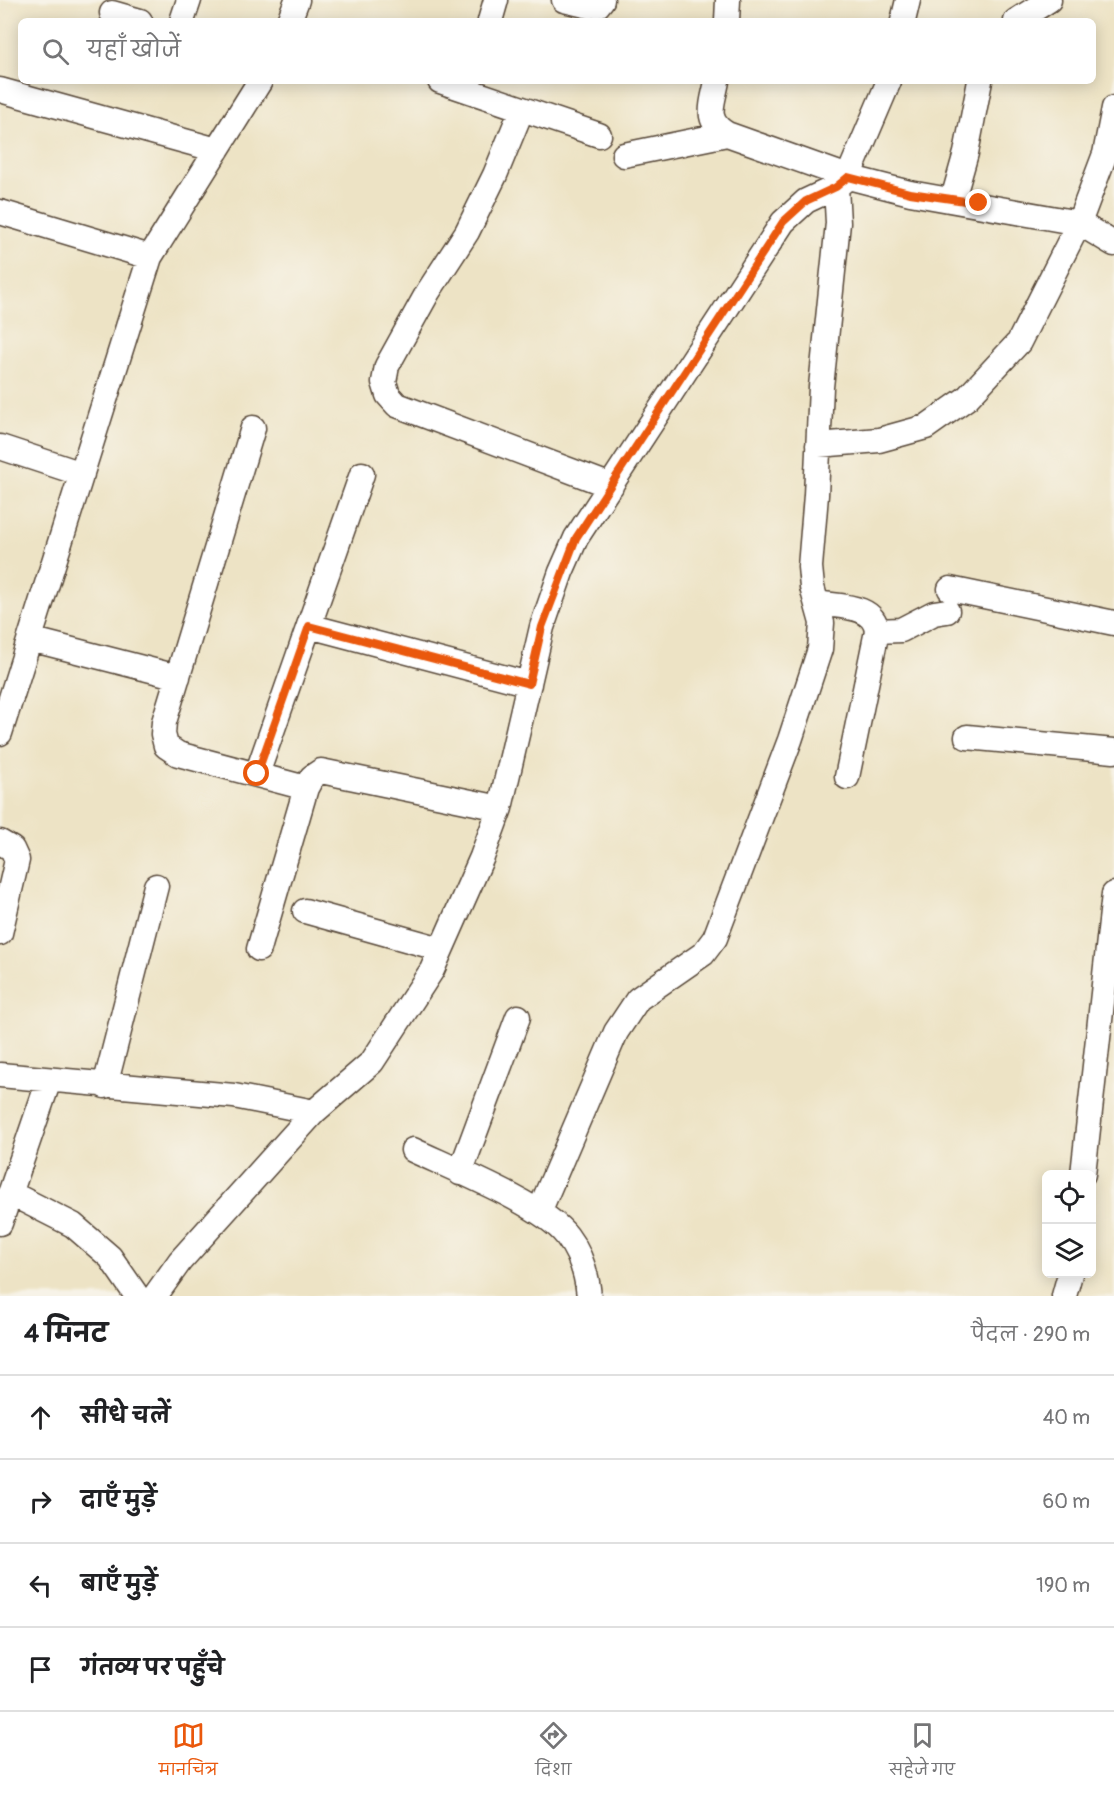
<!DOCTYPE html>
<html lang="hi">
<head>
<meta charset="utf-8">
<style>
	body { margin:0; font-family:Pangolin,"Playpen Sans Deva",sans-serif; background:#f6f6f6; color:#202124 }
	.controls { position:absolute; right:18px; bottom:18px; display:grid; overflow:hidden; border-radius:9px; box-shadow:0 3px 15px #0003 }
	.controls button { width:54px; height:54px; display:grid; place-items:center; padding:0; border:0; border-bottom:2px solid #e0e0e0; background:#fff; color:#202124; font:30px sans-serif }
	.stop { position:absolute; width:18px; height:18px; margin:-14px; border:4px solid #ea580c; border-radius:50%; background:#fff }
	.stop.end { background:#ea580c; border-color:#fff; box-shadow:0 2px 6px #0008 }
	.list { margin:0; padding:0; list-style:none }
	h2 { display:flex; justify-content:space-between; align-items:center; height:78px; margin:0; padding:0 24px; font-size:26px }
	h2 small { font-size:20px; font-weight:400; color:#757577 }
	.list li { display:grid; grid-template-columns:39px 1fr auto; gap:18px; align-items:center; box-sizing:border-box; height:84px; padding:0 24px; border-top:2px solid #e0e0e0 }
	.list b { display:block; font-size:22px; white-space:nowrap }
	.list em { font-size:20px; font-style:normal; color:#757577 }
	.icon { flex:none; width:33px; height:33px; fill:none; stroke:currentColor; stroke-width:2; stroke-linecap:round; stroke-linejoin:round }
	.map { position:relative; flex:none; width:1114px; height:1296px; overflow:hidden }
	.search { position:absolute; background:#fff; box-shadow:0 3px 15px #0003; left:18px; right:18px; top:18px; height:66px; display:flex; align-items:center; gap:15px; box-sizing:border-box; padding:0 21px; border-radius:9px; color:#757577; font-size:22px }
	.sheet { height:414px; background:#fff }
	nav { display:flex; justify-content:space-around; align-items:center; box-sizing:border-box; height:84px; border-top:2px solid #e0e0e0; background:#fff; font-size:16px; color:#757577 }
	nav a { display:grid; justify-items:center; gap:3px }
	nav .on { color:#ea580c }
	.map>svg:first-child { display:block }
</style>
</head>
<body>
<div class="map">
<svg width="1114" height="1296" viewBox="0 0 1114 1296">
	<rect width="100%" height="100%" fill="#f7f3e8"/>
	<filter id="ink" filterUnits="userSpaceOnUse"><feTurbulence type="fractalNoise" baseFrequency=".0167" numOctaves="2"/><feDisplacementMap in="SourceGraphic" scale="12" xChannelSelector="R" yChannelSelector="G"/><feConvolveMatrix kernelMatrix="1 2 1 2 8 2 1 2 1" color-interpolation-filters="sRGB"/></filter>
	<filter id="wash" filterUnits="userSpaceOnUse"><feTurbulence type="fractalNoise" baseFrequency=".008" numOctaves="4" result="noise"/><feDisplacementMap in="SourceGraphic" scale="24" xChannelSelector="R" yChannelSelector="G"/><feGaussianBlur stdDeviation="1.35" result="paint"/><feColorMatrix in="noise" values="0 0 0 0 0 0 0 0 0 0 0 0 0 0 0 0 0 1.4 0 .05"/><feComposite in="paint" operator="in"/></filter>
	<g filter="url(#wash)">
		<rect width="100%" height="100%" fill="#ede3c5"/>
	</g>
	<g filter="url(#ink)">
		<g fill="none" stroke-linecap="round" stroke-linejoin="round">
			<!-- minor casing -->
			<g stroke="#564637" stroke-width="27">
				<path id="minor" d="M564,0L590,6L598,5L602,0
					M112,13L140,21
					M182,21L189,0
					M289,21L297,0
					M490,21L496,0
					M727,21L728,0
					M903,21L908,0
					M1016,21L1049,0
					M440,81L599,135
					M717,81C713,104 703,120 727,134L848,177L910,193L1079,223L1114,244
					M0,90L217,150
					M522,109L495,175L467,232L428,292L387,366L384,382L388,395L397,405L611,486
					M624,155L727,134
					M953,199L966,153L980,81
					M0,212L150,257
					M253,428L164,722L163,734L166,746L178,754L306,788
					M818,445L879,440L926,427L967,398L1019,342L1079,223L1105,154L1114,108
					M0,447L82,474
					M950,589L1114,623
					M817,603C839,607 874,604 877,631L847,777
					M309,626L529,684
					M877,631L901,630L934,613L947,611
					M30,639L178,677
					M0,733L150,257L260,81
					M967,737L1114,751
					M257,774L362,474
					M0,842L12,849L17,860L0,933
					M305,911L441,949
					M259,949L306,788L312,777L321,771L500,808
					M0,1075L234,1096L314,1112
					M105,1086L156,886
					M413,1150C451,1168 544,1205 567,1236C580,1253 587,1275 589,1296
					M460,1173L518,1017
					M1083,1174L1114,894
					M10,1193L73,1225L110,1257L137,1296
					M539,1212L616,1032L638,999L703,954L715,938L790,740L820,649L822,623L812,587L810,567L816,495L821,387L838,223L836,187
					M0,1223L49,1080
					M155,1296L180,1261L314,1112L372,1062L432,970L482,857L500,808L542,627L561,572L576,538L783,222L806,201L836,187L848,177L889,81
					M1064,1296L1070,1274"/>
			</g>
			<!-- minor -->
			<use href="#minor" stroke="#fff" stroke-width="24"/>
		</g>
	</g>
	<g fill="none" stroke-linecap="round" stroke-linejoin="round" filter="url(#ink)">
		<!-- route -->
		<path stroke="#ea580c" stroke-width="8" d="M257,774L309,626L529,684L542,627L576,538L783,222L806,201L836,187L848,177L910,193L979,203"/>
	</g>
</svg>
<div class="controls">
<button><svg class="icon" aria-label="locate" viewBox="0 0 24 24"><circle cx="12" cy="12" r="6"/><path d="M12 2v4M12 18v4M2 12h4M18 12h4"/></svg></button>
<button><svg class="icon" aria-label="layers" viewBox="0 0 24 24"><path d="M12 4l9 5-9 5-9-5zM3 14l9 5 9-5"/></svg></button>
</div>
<div class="stop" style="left:257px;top:774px"></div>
<div class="stop end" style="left:979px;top:203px"></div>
<div class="search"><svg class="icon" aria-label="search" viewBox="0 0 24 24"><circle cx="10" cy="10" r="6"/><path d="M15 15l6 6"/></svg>यहाँ खोजें</div>
</div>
<section class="sheet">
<h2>4 मिनट<small>पैदल · 290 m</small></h2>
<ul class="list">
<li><svg class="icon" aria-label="ahead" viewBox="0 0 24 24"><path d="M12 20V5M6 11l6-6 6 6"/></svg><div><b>सीधे चलें</b></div><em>40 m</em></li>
<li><svg class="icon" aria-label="right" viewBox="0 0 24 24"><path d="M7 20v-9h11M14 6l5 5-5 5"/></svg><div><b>दाएँ मुड़ें</b></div><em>60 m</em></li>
<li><svg class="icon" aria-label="left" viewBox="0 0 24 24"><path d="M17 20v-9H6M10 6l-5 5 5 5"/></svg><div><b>बाएँ मुड़ें</b></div><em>190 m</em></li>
<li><svg class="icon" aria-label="arrive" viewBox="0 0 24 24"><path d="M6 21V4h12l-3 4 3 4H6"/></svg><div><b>गंतव्य पर पहुँचे</b></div></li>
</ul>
</section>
<nav>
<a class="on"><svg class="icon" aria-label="map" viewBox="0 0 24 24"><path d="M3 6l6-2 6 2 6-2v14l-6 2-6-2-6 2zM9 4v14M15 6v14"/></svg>मानचित्र</a>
<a><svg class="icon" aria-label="directions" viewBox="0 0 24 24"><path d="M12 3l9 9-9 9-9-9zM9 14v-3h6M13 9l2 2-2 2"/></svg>दिशा</a>
<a><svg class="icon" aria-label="saved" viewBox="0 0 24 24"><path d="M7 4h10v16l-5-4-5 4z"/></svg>सहेजे गए</a>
</nav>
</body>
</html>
